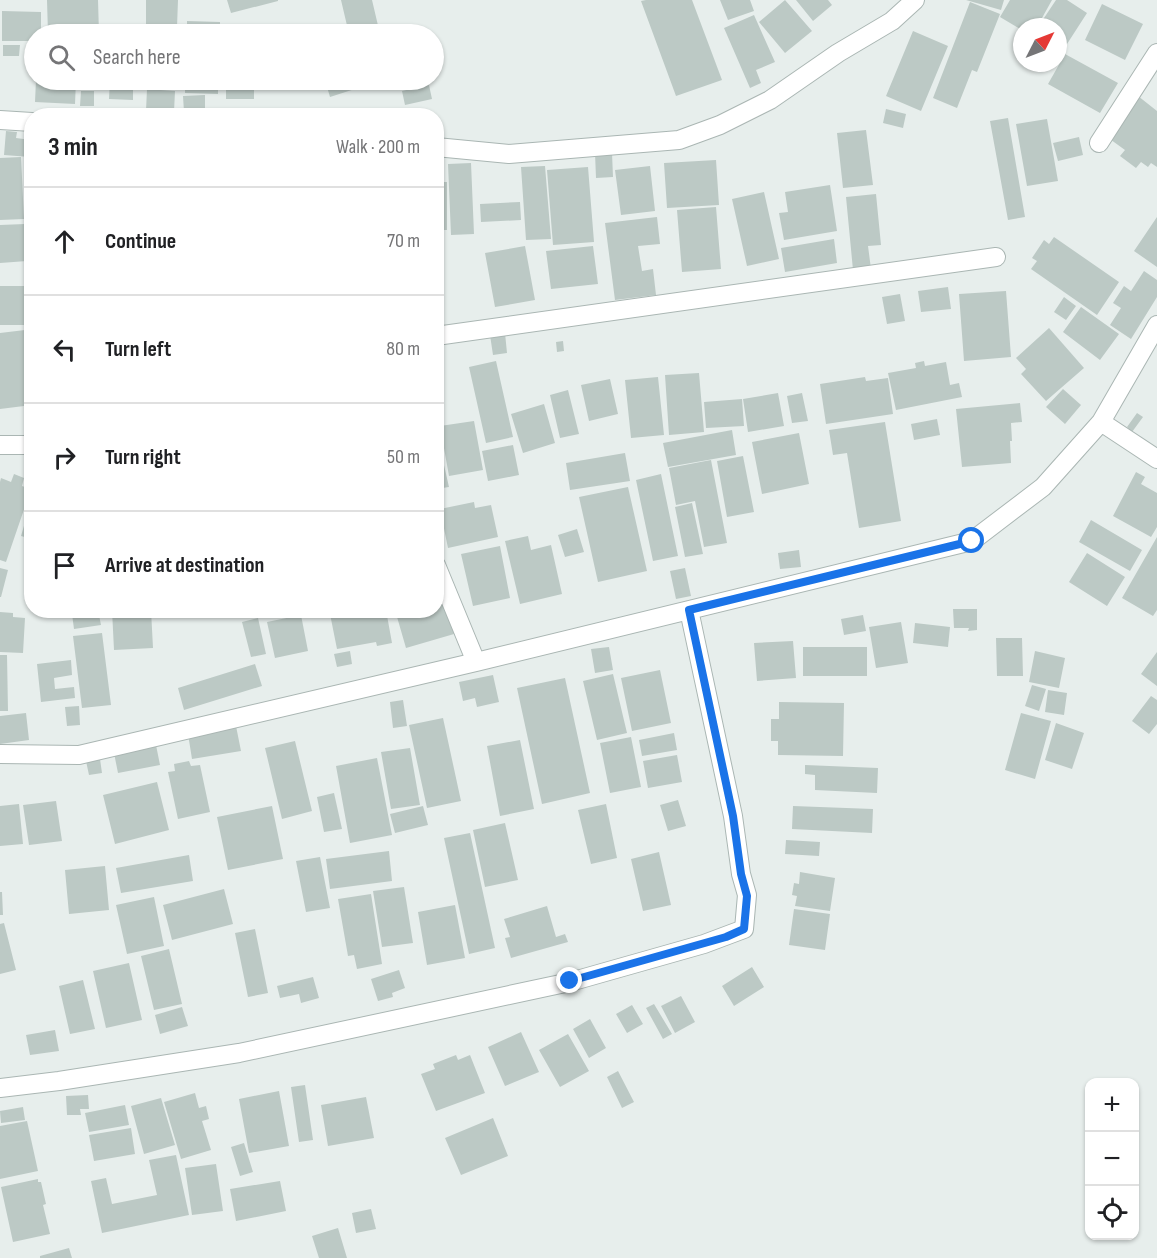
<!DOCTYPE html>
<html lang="en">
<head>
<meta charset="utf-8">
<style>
	body { margin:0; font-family:"Sofia Sans Condensed",sans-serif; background:#f2f2f2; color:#202124 }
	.controls { position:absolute; right:18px; bottom:18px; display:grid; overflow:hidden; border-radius:12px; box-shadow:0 2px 4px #0004 }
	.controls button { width:54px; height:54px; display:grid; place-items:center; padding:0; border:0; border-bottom:2px solid #e0e0e0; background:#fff; color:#202124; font:30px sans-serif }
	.compass { position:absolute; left:1013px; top:18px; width:54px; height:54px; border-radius:50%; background:#fff; box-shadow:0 2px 4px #0004; rotate:48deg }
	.stop { position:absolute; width:18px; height:18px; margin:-14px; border:4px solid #1a73e8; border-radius:50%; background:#fff }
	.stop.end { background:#1a73e8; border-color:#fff; box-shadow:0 2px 6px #0008 }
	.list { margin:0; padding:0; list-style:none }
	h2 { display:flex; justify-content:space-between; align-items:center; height:78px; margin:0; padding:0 24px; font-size:26px }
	h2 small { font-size:20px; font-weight:400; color:#757577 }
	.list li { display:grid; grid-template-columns:39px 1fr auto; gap:18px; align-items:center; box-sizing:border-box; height:108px; padding:0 24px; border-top:2px solid #e0e0e0 }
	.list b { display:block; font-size:22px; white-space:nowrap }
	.list em { font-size:20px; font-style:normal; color:#757577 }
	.icon { flex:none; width:33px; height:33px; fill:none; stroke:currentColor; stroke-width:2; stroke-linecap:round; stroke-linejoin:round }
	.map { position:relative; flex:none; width:1157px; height:1258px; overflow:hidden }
	.search { position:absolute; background:#fff; box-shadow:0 2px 4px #0004; left:24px; top:24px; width:420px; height:66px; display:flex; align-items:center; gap:15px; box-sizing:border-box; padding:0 21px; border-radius:33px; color:#757577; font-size:22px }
	.panel { position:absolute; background:#fff; box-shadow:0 2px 4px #0004; left:24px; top:108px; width:420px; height:510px; border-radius:24px }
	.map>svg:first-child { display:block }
</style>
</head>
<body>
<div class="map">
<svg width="1157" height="1258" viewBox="0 0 1157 1258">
	<rect width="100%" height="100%" fill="#e7eeec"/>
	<!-- building -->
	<path fill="#bcc9c5" d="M47,0H98L99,34H48Z
		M146,0H178L177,27L146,26Z
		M227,0H278V1L231,13Z
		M341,0H372L380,34H349Z
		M646,0H692L722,80L676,96L641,1Z
		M720,0H750L754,11L728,20Z
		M785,0L812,31L785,53L759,22Z
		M796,0H828L832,5L813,21Z
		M966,0H1004L1001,10Z
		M1010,0H1052L1037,27H1022V30L1000,17Z
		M1056,0H1067L1087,13L1058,58V27H1038Z
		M970,2L1000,14L977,72L972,70L957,108L933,98Z
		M1102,4L1143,24L1125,60L1085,40Z
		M2,11L41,12V34H34V41H2Z
		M754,15L775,62L756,70L761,83L750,88L724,28Z
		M187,21L220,22V34H187Z
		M913,31L948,46L921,111L886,96Z
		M3,45H20L19,56H3Z
		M1065,54L1118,83L1100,113L1048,84Z
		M36,80H76L75,104L35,102Z
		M110,80H141L140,90H133V100L109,99Z
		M185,80H218V94L185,93Z
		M226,80H254V99H226Z
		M325,80H358L361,87L330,97Z
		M429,85L432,99L405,105L402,91Z
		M147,89L175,91L174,112L146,111Z
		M81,91H94V106H80Z
		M205,95V112H184L183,96Z
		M1138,96L1157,111V167L1151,163L1148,167L1141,162L1136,168L1120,156L1125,150L1107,137Z
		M886,109L906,114L903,128L883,123Z
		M1008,118L1025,217L1008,220L990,121Z
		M1047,119L1058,181L1027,186L1016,124Z
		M866,130L873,185L843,188L837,133Z
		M6,131L17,132L16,138L31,140L30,157L4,155Z
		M1079,137L1083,155L1058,161L1053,143Z
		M595,153H612L613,177L596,178Z
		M21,157L24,219L0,220V158Z
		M716,160L719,205L667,208L664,163Z
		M471,163L474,234L451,235L448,164Z
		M545,166L551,239L526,240L521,167Z
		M650,166L655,211L621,215L615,170Z
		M588,167L594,242L553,245L547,170Z
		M436,182H447V230H436Z
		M830,185L837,231L784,240L779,213L788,212L785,192Z
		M764,192L779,259L747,266L732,199Z
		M876,194L881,245L868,246L871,269L853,270L846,197Z
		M520,202L521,220L481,222L480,204Z
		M716,207L721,269L682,272L677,210Z
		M657,217L660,244L638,246L642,271L653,269L656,295L615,300L605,223Z
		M1157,217V267L1134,251Z
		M25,224L27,261L0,263V225Z
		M1054,237L1119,282L1097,315L1031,269L1037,261L1032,258L1044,240L1049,244Z
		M834,239L837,263L785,272L781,248Z
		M525,246L535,300L495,307L485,253Z
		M593,246L598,284L551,289L546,251Z
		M1144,271L1157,280V297L1131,339L1110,325L1121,308L1113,303L1124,286L1131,291Z
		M0,286H24V325H0Z
		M438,286L443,330L436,331V287Z
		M948,287L951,309L921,312L918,291Z
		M1006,291L1011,357L964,361L959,294Z
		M900,294L905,321L887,324L882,297Z
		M1064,297L1076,306L1066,320L1054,312Z
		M1081,307L1119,334L1100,360L1063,332Z
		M1049,328L1084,368L1046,401L1021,374L1026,369L1016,358Z
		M25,330L32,372V405L0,409V333Z
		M505,333L507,353L493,355L490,335Z
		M563,341L564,351L557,352L556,342Z
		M496,361L513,437L486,443L469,367Z
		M924,361L925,366L946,362L950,385L959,383L962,397L896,410L888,373L916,368L915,363Z
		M699,373L704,432L669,435L665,375Z
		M658,377L664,435L631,438L625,380Z
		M865,377L866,381L888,378L893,414L826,424L820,384Z
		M610,379L618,414L589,421L581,385Z
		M1063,389L1081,405L1065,424L1046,407Z
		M568,390L579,434L560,438L550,395Z
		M778,393L784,426L748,432L743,399Z
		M802,393L808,421L792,423L787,396Z
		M742,399L744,426L706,428L704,402Z
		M1020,403L1022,422L1011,423L1012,441H1010L1011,463L962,467L956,409Z
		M544,404L555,443L523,453L511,414Z
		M1137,413L1143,417L1132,432L1127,427Z
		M937,419L940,435L914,440L911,424Z
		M474,421L483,470L449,476L440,426Z
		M885,422L901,521L859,528L847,453L833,455L829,430Z
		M436,430L449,487L436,489Z
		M732,430L736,455L668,467L663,443Z
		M799,433L809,484L762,494L752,442Z
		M513,445L519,475L488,481L482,451Z
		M625,453L630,481L570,490L566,463Z
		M743,456L754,512L727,517L717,461Z
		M711,460L727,543L704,547L695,501L676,505L669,468Z
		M1136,472L1145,477L1141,484L1157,493V527L1151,537L1113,516Z
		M14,474L24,478L22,486L31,489L6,562L0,560V482L1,478L11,482Z
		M661,474L678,556L653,561L636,480Z
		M628,487L647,571L598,582L579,497Z
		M31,502H32V539L21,536Z
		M474,502L475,508L491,505L498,537L448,548L440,509Z
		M692,503L703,554L685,557L675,507Z
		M1091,520L1142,550L1130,571L1079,542Z
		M577,529L584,552L565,557L558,535Z
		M528,536L531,550L551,545L562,594L520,604L505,541Z
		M1157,537V610L1153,616L1122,598Z
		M500,546L510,598L473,606L461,554Z
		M799,550L801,567L780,569L778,553Z
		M1087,553L1125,577L1107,606L1069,582Z
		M0,568L8,570L1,597H0Z
		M685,568L691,596L676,599L670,571Z
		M437,577L454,634L406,648L395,610H436Z
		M953,609H977V630L968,631L969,628H954Z
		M98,610L101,625L74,629L72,614Z
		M112,610H151L153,648L114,650Z
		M346,610H386L392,643L377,646L376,642L337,649L330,614Z
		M0,612L13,613V617L25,618L23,653L0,652Z
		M301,615L308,651L275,658L267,622Z
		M863,615L866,631L844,635L841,619Z
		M258,618L266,654L251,657L242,622Z
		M901,622L908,663L876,668L869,627Z
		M915,623L950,627L948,647L913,643Z
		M102,633L111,705L82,708L73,636Z
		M996,638H1022L1023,676H997Z
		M793,641L796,678L757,681L754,643Z
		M609,647L613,670L595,673L591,649Z
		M803,647H867V676H803Z
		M350,651L352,664L337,667L334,654Z
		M1035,651L1065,658L1059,688L1029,682Z
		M1157,652V686L1141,674Z
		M0,655H7L8,711H0Z
		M71,660L72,675L54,678L55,689L74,687L75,698L41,702L37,664Z
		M255,664L262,686L184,710L178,688Z
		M660,670L671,723L632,731L621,678Z
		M613,674L627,733L597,740L583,681Z
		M493,675L499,702L477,707L475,698L463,701L459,682Z
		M565,678L590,793L542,804L517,688Z
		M1032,685L1046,689L1039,711L1025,706Z
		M1048,690L1067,693L1064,715L1045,712Z
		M1151,696L1157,700V724L1149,734L1132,721Z
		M403,700L407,726L393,728L390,702Z
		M779,702L844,703L843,756L778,755V741H771V719H779Z
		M79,706L80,725L67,726L65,707Z
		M26,713L29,740L0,744V716Z
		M1021,713L1051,721L1035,779L1005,770Z
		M443,718L461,801L427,808L409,725Z
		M1056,723L1084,733L1072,769L1045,760Z
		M236,726L241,751L192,759L188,734Z
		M674,733L677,750L642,756L639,740Z
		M631,737L641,787L610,793L600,743Z
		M520,740L534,809L500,816L487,746Z
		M295,741L312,811L282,819L265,748Z
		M156,745L160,765L118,773L114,753Z
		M410,748L420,805L391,809L381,752Z
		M677,755L682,782L648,788L643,761Z
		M377,758L392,835L350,843L336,766Z
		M100,759L102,773L89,775L86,761Z
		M189,761L191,766L200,765L210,812L178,819L168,772L175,771L174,764Z
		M805,765L878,768L877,793L815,790V775L805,774Z
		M157,782L169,830L115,844L103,795Z
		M334,793L342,829L324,832L317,797Z
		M678,800L686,826L668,831L660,805Z
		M56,801L62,841L29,845L23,805Z
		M19,804L23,844L0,846V806Z
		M606,804L617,858L591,864L578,810Z
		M272,806L283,859L228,870L217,817Z
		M423,806L428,825L395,833L390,814Z
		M793,806L873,809L872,833L792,829Z
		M505,823L518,880L485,887L473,830Z
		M470,833L495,948L469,954L444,838Z
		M786,840L820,842L819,856L785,854Z
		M389,851L392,881L330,889L326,859Z
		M659,852L671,905L643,911L631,859Z
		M189,855L193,881L121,893L116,868Z
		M320,857L330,908L306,912L296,861Z
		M105,866L109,910L69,914L65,870Z
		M800,872L835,878L830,911L795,906L797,896L792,895L794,883L799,884Z
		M404,887L413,943L382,947L373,891Z
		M224,889L233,924L172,940L163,905Z
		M0,892H2L3,915H0Z
		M371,894L382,964L357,969L354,955L348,956L338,899Z
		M154,897L164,946L127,954L116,905Z
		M455,905L465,958L427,965L418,912Z
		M547,906L556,937L565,934L568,942L511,958L505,938L510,937L504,919Z
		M794,909L830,914L825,950L789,945Z
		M4,923L16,970L0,974V924Z
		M255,929L268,993L248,997L235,933Z
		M169,949L182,1004L154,1010L141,956Z
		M129,963L142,1020L106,1028L93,971Z
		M752,967L764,987L734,1006L722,986Z
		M399,970L405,988L392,993L393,997L378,1001L371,979Z
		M313,977L319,998L301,1003L299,994L280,998L277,986Z
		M83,980L95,1029L70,1034L59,986Z
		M681,996L695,1022L675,1033L661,1006Z
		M654,1004L672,1034L663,1039L646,1008Z
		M632,1005L643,1024L627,1033L616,1014Z
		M182,1007L188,1026L160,1034L155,1015Z
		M590,1019L606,1048L589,1058L573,1029Z
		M55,1030L59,1051L30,1055L26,1035Z
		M521,1032L539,1072L505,1086L488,1047Z
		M568,1034L589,1071L560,1087L539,1050Z
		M456,1055L458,1060L470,1055L485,1093L436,1111L421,1074L435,1069L433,1064Z
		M618,1071L634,1102L622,1108L607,1077Z
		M305,1085L313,1140L299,1142L291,1087Z
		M279,1091L289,1146L249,1153L239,1099Z
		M195,1093L199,1108L206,1106L209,1119L202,1121L211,1150L181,1159L164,1102Z
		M88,1095L89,1109H80L81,1115H67L66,1096Z
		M366,1097L374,1138L328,1146L321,1105Z
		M161,1098L175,1145L144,1154L131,1106Z
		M125,1105L129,1125L89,1132L85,1113Z
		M23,1107L25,1120L1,1123L0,1111Z
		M493,1118L508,1156L461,1175L445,1138Z
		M27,1121L38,1171L0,1179V1126Z
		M131,1128L135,1154L94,1161L89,1135Z
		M244,1143L253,1172L240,1176L231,1147Z
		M176,1155L189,1215L102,1233L91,1181L106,1178L112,1204L157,1195L149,1160Z
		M216,1164L223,1211L192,1215L185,1168Z
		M38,1179V1182H41L46,1204L43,1205L50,1234L13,1242L1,1187Z
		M280,1181L286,1211L236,1221L230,1189Z
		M371,1209L376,1229L356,1233L352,1213Z
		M338,1228L347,1258H319L312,1236Z
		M69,1248L72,1258H40V1256Z"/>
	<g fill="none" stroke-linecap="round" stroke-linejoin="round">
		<!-- street casing -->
		<g stroke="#aab6b3" stroke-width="20">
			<path id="street" d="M0,120L32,122
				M1099,143L1157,53
				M436,147L509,154L679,140L720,125L770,100L838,53L892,21L915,0
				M436,336L996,257
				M1101,422L1157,459
				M0,445H32
				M436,565L476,662
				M0,754L79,755L476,662L972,541L1043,487L1101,422L1157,325
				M0,1088L59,1081L239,1053L570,982L704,944L744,929L747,895L741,874L733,816L689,610"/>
		</g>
		<!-- street -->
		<use href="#street" stroke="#fff" stroke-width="18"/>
	</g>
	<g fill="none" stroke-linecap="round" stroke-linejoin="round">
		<!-- route -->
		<path stroke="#1a73e8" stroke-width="8" d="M570,981L726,937L744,929L747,896L741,874L733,816L689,610L972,541"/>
	</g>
</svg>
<div class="controls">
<button>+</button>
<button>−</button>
<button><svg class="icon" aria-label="locate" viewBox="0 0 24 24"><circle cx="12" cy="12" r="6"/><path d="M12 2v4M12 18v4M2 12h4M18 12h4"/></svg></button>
</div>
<svg class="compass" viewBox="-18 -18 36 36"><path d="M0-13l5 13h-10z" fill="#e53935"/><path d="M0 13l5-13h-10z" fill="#757577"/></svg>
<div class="stop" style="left:972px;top:541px"></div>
<div class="stop end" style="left:570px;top:981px"></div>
<div class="search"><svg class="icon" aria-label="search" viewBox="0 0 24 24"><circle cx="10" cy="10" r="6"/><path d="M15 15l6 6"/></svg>Search here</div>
<section class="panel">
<h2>3 min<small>Walk · 200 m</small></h2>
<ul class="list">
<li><svg class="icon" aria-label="ahead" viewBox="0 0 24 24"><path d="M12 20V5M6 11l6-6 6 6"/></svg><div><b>Continue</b></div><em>70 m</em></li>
<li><svg class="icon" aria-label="left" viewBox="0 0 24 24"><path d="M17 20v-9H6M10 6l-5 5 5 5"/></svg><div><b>Turn left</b></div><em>80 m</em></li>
<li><svg class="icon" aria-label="right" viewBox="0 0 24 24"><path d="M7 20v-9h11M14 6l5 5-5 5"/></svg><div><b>Turn right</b></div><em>50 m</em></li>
<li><svg class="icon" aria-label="arrive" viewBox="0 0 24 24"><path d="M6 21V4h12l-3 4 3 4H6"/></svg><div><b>Arrive at destination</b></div></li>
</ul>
</section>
</div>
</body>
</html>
